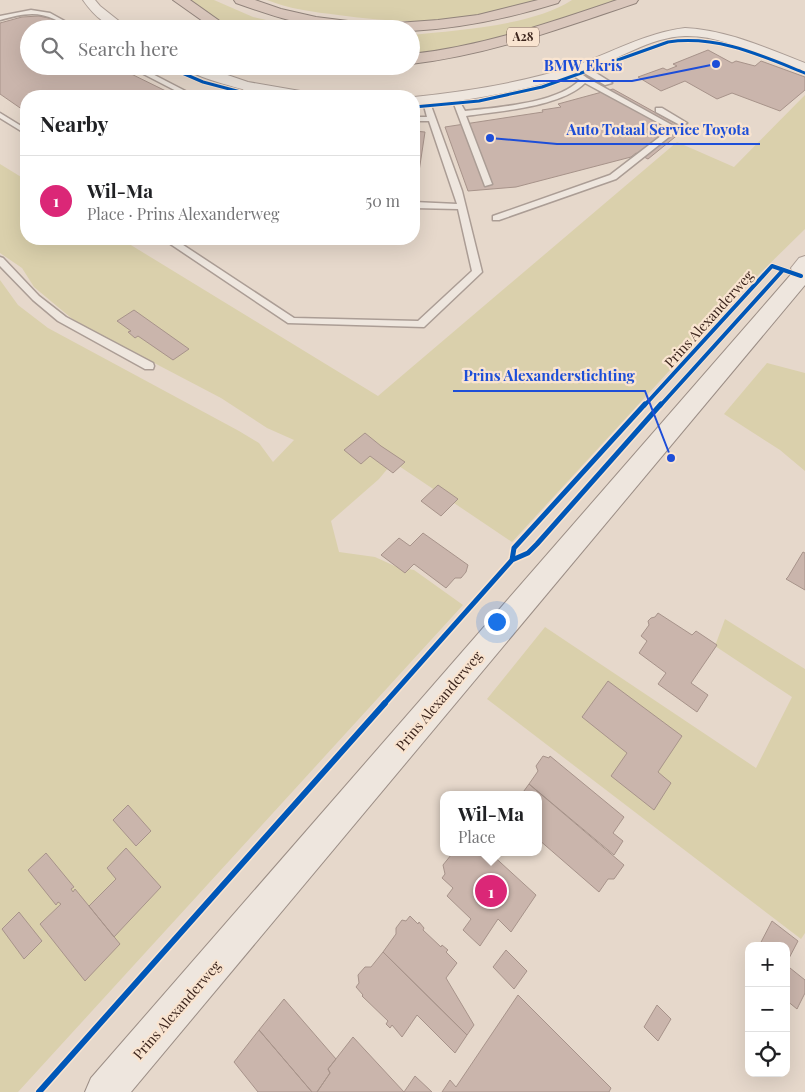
<!DOCTYPE html>
<html lang="en">
<head>
<meta charset="utf-8">
<style>
	body { margin:0; font-family:"Playfair Display",serif; background:#f2f2f2; color:#202124 }
	.controls { position:absolute; right:15px; bottom:15px; display:grid; overflow:hidden; border-radius:10px; box-shadow:0 5px 20px #0002 }
	.controls button { width:45px; height:45px; display:grid; place-items:center; padding:0; border:0; border-bottom:1px solid #e0e0e0; background:#fff; color:#202124; font:25px sans-serif }
	.you { position:absolute; left:496px; top:621px; width:18px; height:18px; margin:-12px; border:4px solid #fff; border-radius:50%; background:#1a73e8; box-shadow:0 0 0 8px #1a73e833 }
	.badge { display:grid; place-items:center; width:32px; height:32px; border-radius:50%; background:#db2777; color:#fff; font-size:16px; font-weight:700 }
	.pin { position:absolute; translate:-50% -50%; border:2px solid #fff; box-shadow:0 1px 5px #0006 }
	.popup { position:absolute; left:440px; top:791px; width:102px; height:65px; box-sizing:border-box; display:grid; place-content:center; border-radius:10px; background:#fff; filter:drop-shadow(0 1px 4px #0005); font-size:16px; white-space:nowrap; color:#757577 }
	.popup b { font-size:19px; color:#202124 }
	.popup::after { content:''; position:absolute; left:50%; top:100%; margin-left:-10px; border:10px solid transparent; border-top-color:#fff }
	.list { margin:0; padding:0; list-style:none }
	h2 { display:flex; justify-content:space-between; align-items:center; height:65px; margin:0; padding:0 20px; font-size:21px }
	h2 small { font-size:16px; font-weight:400; color:#757577 }
	.list li { display:grid; grid-template-columns:32px 1fr auto; gap:15px; align-items:center; box-sizing:border-box; height:90px; padding:0 20px; border-top:1px solid #e0e0e0 }
	.list b { display:block; font-size:19px; white-space:nowrap }
	.list p { margin:0; font-size:16px; white-space:nowrap; color:#757577 }
	.list em { font-size:16px; font-style:normal; color:#757577 }
	.icon { flex:none; width:28px; height:28px; fill:none; stroke:currentColor; stroke-width:2; stroke-linecap:round; stroke-linejoin:round }
	.map { position:relative; flex:none; width:805px; height:1092px; overflow:hidden }
	.search { position:absolute; background:#fff; box-shadow:0 5px 20px #0002; left:20px; top:20px; width:400px; height:55px; display:flex; align-items:center; gap:12px; box-sizing:border-box; padding:0 18px; border-radius:28px; color:#757577; font-size:19px }
	.panel { position:absolute; background:#fff; box-shadow:0 5px 20px #0002; left:20px; top:90px; width:400px; height:155px; border-radius:20px }
	.map>svg:first-child { display:block }
</style>
</head>
<body>
<div class="map">
<svg width="805" height="1092" viewBox="0 0 805 1092">
	<rect width="100%" height="100%" fill="#e6d8cb"/>
	<!-- green -->
	<path fill="#dad0ac" d="M189,0H214L253,17L307,29H239L214,17Z
		M267,0H545C531,4 516,10 501,13C447,24 392,23 338,15C314,12 289,9 267,0Z
		M572,0H640L514,41L411,54V35C458,30 532,26 572,0Z
		M805,95V229L750,283L512,542L393,462L379,479L331,521L339,552L375,557L397,567L414,570L463,605L18,1092H0V280L18,305L48,328L239,431L259,443L273,462L294,440L267,428L221,398L76,322L34,287L22,268L0,253V164L26,180V239H121L378,396L677,142L734,167Z
		M767,363L805,373V471L780,450L724,414Z
		M725,619L805,669V933L801,939L487,699L545,627L756,768L792,697L715,646Z"/>
	<!-- building -->
	<path fill="#cab5ac" stroke="#a7938a" d="M39,16L53,19L65,29H29V66H99L101,68L115,66L176,96H26V112L0,94V23L22,17Z
		M708,50L732,63L736,61L755,66L761,61L805,77V90L780,111L732,93L717,99L685,81L661,91L638,77L663,68L667,70L677,66L673,64Z
		M613,89L685,129L648,159L636,153L631,157L516,187L468,191L445,127L543,112L542,110L561,107L558,104Z
		M414,131L425,132L415,198H414Z
		M134,310L189,349L173,360L138,336L135,338L128,332L131,331L117,321Z
		M365,433L381,446L405,462L393,473L370,456L361,464L344,450Z
		M438,485L458,499L441,516L421,501Z
		M423,533L468,565L466,572L461,578H455L446,588L414,564L405,573L381,555L399,538L410,546Z
		M803,552L805,553V590L786,579L788,577Z
		M658,613L692,635L696,631L717,645L691,683L708,695L697,712L658,684L666,673L639,653L647,641L641,636L649,625L648,621L651,618L655,617Z
		M608,681L682,736L658,772L671,783L654,810L611,776L627,753L582,717Z
		M543,756L549,758L550,756L624,817L613,833L623,841L614,855L529,784L536,774L538,771L536,766Z
		M529,784L624,865L614,879H608L599,892L538,839V795H521Z
		M128,805L151,831L136,846L113,820Z
		M126,848L161,887L114,937L89,906L116,879L107,868Z
		M461,852H489L536,895L511,932L498,919L480,946L463,930L471,919L447,896L453,888L442,878L445,874L443,865L451,855H458Z
		M46,853L74,887L71,889L73,892L75,889L120,944L85,981L40,924L61,904L58,902L56,905L28,870Z
		M19,912L42,941L24,959L2,929Z
		M410,916L418,924L419,922L424,928L423,930L441,947L442,945L448,950L446,952L457,963L446,978L474,1025L467,1035L383,952L396,934V928L402,920L406,921Z
		M772,921L798,941L786,964V946H759Z
		M506,950L527,971L514,989L493,967Z
		M383,952L467,1035L455,1053L417,1015L402,1037L392,1025L390,1028L386,1024L388,1021L362,996L363,995L356,987L359,983L358,975L365,967H371Z
		M790,968L805,980V993L797,1009L786,1000V975Z
		M518,995L611,1088L609,1092H442L450,1080L456,1087Z
		M284,999L336,1059L328,1069L330,1073L317,1092H312L259,1030Z
		M657,1005L671,1019L658,1041L644,1027Z
		M259,1030L312,1092H258L234,1062Z
		M353,1037L404,1092H317L330,1073L328,1069Z
		M415,1076L432,1092H404Z"/>
	<g fill="none" stroke-linecap="round" stroke-linejoin="round">
		<!-- lane casing -->
		<g stroke="#ab9d95" stroke-width="3">
			<path id="lane" d="M31,10L50,13L79,29C69,29 63,23 54,19C35,10 19,15 0,20V16Z
				M128,66H137L195,96H186Z
				M579,66H585L612,83L605,85L579,70Z
				M569,69H575L587,78L679,129L616,179L499,220H493V216L610,175L670,129L585,83C561,107 499,111 466,116L492,184L485,186L454,104L449,97L450,95H456L465,111C497,107 556,104 580,80L569,73Z
				M248,86L255,88L243,96H234Z
				M422,98L429,100L462,191L482,272L424,327L288,323L163,239H174L294,318L418,321L472,271L458,209L414,208V202L457,204L429,121H414V117H427Z
				M656,108H662L687,123L680,125L656,112Z
				M0,113L26,129V134L0,118Z
				M0,257L3,258L39,296L66,317L153,363L154,366L153,369H145L58,321L33,300L0,266Z"/>
		</g>
		<!-- street casing -->
		<g stroke="#ab9d95" stroke-width="2">
			<path id="street" d="M83,0H95L100,6L129,29C108,29 95,17 83,0Z
				M685,28C727,30 766,48 805,63V72C765,62 729,35 685,36C650,37 618,60 585,71C529,90 472,101 414,105V97C469,91 521,83 574,66C611,53 645,33 685,28Z
				M182,66H201L248,82L306,92L311,93L313,96C302,97 289,97 278,96C261,95 193,78 182,66Z
				M805,256V281L795,280L791,268L799,258Z"/>
		</g>
		<!-- secondary casing -->
		<g stroke="#9b8d85" stroke-width="2">
			<path id="secondary" d="M801,269L805,270V285L131,1092H85L91,1078L794,271Z"/>
		</g>
		<!-- highway casing -->
		<g stroke="#91837b" stroke-width="2">
			<path id="highway" d="M173,0H190L231,29H214Z
				M234,0H255L281,9L316,17L356,22L397,23L438,20L478,15L538,0H560L558,3C510,18 462,28 411,31V29C388,29 364,30 341,29C305,27 270,15 236,3Z
				M617,0H638L636,3C562,28 489,55 411,64V54C483,46 549,23 617,0Z"/>
		</g>
		<!-- lane -->
		<use href="#lane" fill="#eee6de" fill-rule="evenodd"/>
		<!-- street -->
		<use href="#street" fill="#eee6de" fill-rule="evenodd"/>
		<!-- secondary -->
		<use href="#secondary" fill="#eee6de" fill-rule="evenodd"/>
		<!-- highway -->
		<use href="#highway" fill="#dac7bc" fill-rule="evenodd"/>
		<!-- cycleway-far3 casing -->
		<g stroke="#f9e4d0" stroke-width="5">
			<path id="cycleway-far3" d="M166,66L203,82L256,96
				M414,107L479,101L542,87L668,42C717,35 760,55 805,73"/>
		</g>
		<!-- cycleway-far2 casing -->
		<g stroke="#f9e4d0" stroke-width="6">
			<path id="cycleway-far2" d="M644,406L772,266L801,276
				M660,406L783,270"/>
		</g>
		<!-- cycleway-far1 casing -->
		<g stroke="#f9e4d0" stroke-width="8">
			<path id="cycleway-far1" d="M512,560L514,548L645,404
				M384,704L512,560L528,553L537,544L661,404"/>
		</g>
		<!-- cycleway casing -->
		<g stroke="#f9e4d0" stroke-width="9">
			<path id="cycleway" d="M39,1092L385,703"/>
		</g>
		<!-- cycleway-far3 -->
		<use href="#cycleway-far3" stroke="#0057b8" stroke-width="3"/>
		<!-- cycleway-far2 -->
		<use href="#cycleway-far2" stroke="#0057b8" stroke-width="4"/>
		<!-- cycleway-far1 -->
		<use href="#cycleway-far1" stroke="#0057b8" stroke-width="5"/>
		<!-- cycleway -->
		<use href="#cycleway" stroke="#0057b8" stroke-width="6"/>
	</g>
	<g text-anchor="middle" stroke-width="4.5" stroke-linejoin="round" paint-order="stroke">
		<!-- shield labels -->
		<rect fill="#f9e4d0" stroke="#745e52" stroke-width="1" x="507" y="27.5" width="32" height="19" rx="4"/>
		<g font-size="12" font-weight="bold" fill="#3b241c">
			<text x="523" y="41">A28</text>
		</g>
		<!-- street labels -->
		<g font-size="14" fill="#3b241c" stroke="#f9e4d0">
			<text transform="translate(709 319) rotate(-48)" y="5">Prins Alexanderweg</text>
			<text transform="translate(439 701) rotate(-50)" y="5">Prins Alexanderweg</text>
			<text transform="translate(177 1010) rotate(-49)" y="5">Prins Alexanderweg</text>
		</g>
	</g>
	<!-- callouts -->
	<path fill="none" stroke="#1d4ed8" stroke-width="2" d="M716 64L632 81H533M490 138L557 144H760M671 458L645 391H453"/>
	<g fill="#1d4ed8" stroke="#f9e4d0" stroke-width="2">
		<circle cx="716" cy="64" r="5"/>
		<circle cx="490" cy="138" r="5"/>
		<circle cx="671" cy="458" r="5"/>
	</g>
	<g font-size="15" text-anchor="middle" font-weight="bold" fill="#1d4ed8" stroke="#f9e4d0" stroke-width="4.5" stroke-linejoin="round" paint-order="stroke">
		<text x="583" y="71">BMW Ekris</text>
		<text x="658" y="135">Auto Totaal Service Toyota</text>
		<text x="549" y="381">Prins Alexanderstichting</text>
	</g>
</svg>
<div class="controls">
<button>+</button>
<button>−</button>
<button><svg class="icon" aria-label="locate" viewBox="0 0 24 24"><circle cx="12" cy="12" r="6"/><path d="M12 2v4M12 18v4M2 12h4M18 12h4"/></svg></button>
</div>
<div class="you"></div>
<div class="pin badge" style="left:491px;top:891px">1</div>
<div class="popup"><b>Wil-Ma</b>Place</div>
<div class="search"><svg class="icon" aria-label="search" viewBox="0 0 24 24"><circle cx="10" cy="10" r="6"/><path d="M15 15l6 6"/></svg>Search here</div>
<section class="panel">
<h2>Nearby<small></small></h2>
<ul class="list">
<li><span class="badge">1</span><div><b>Wil-Ma</b><p>Place · Prins Alexanderweg</p></div><em>50 m</em></li>
</ul>
</section>
</div>
</body>
</html>
